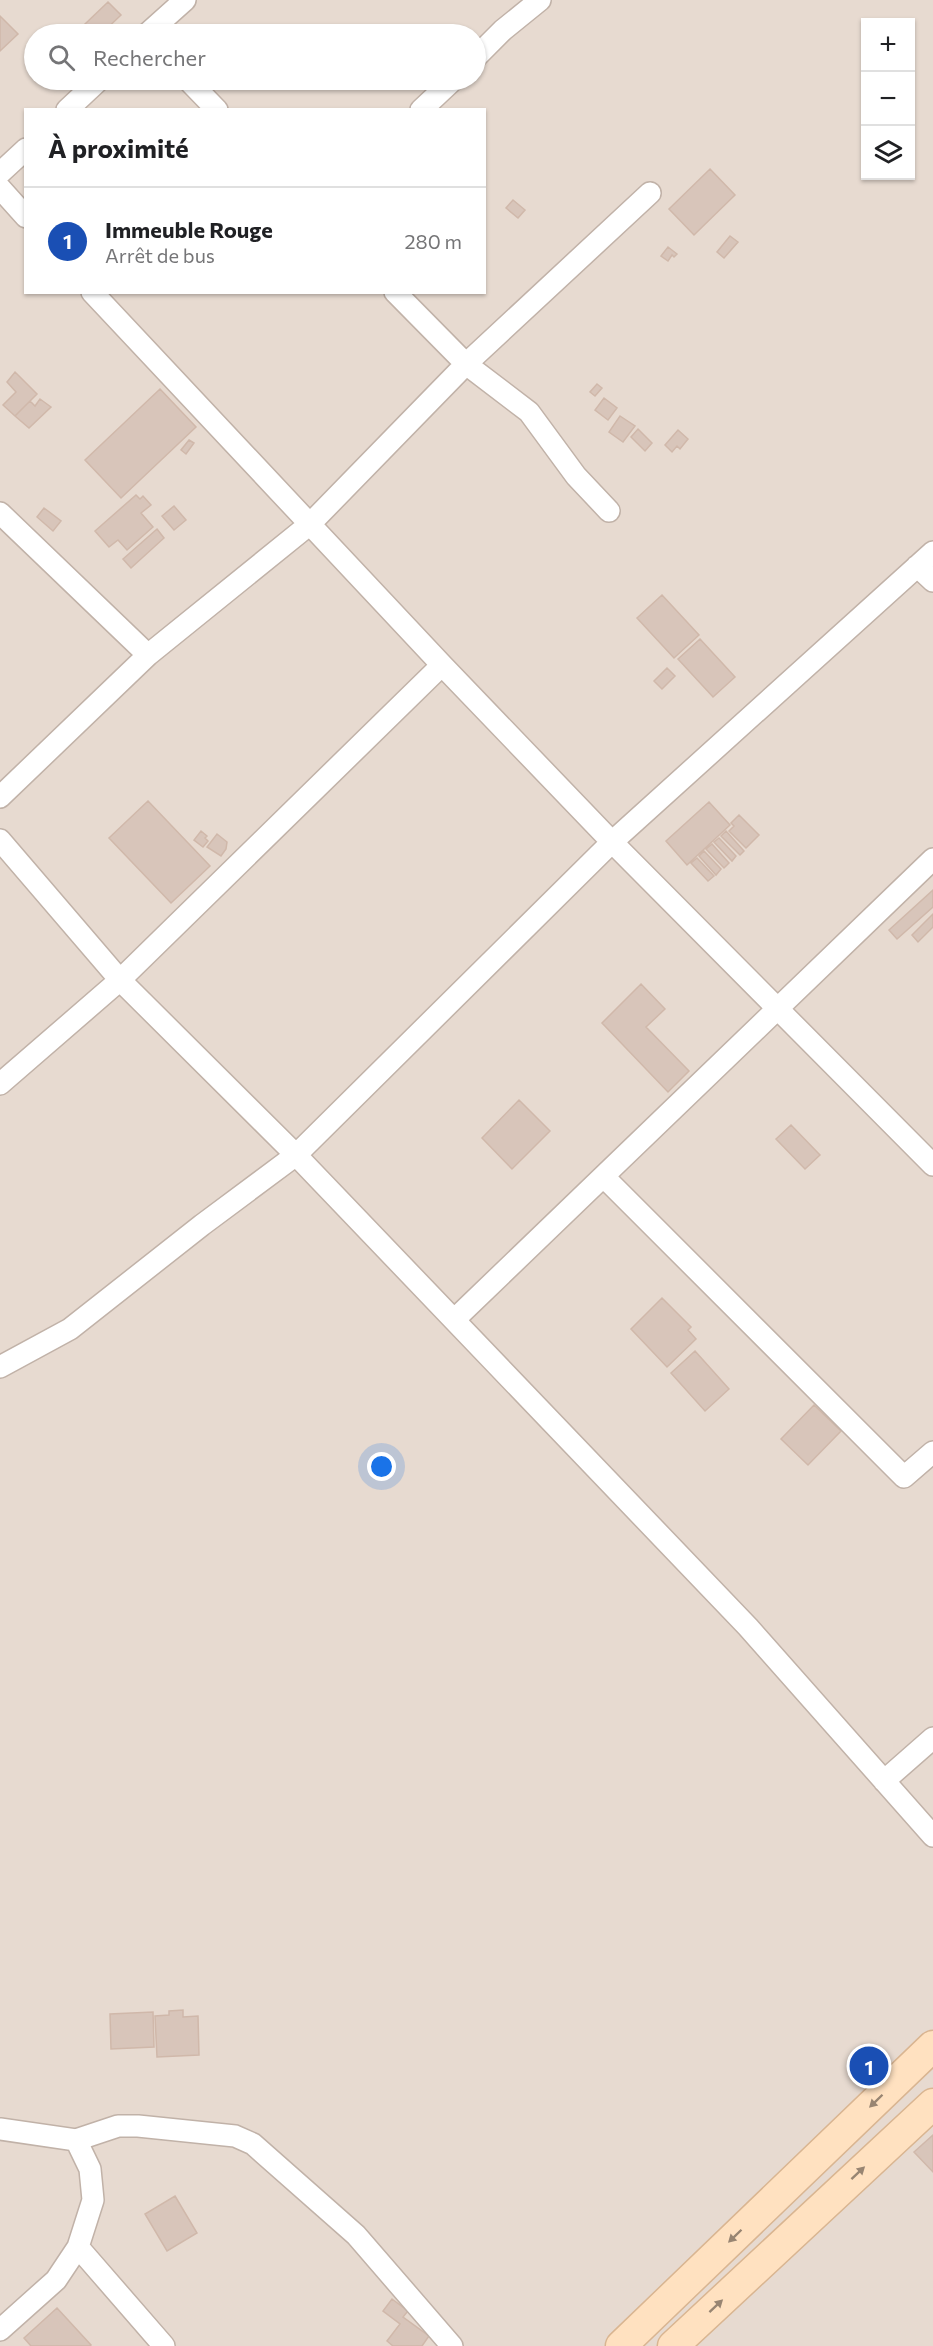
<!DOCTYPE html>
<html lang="fr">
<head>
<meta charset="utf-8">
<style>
	body { margin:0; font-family:Commissioner,sans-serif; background:#f2f2f2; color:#202124 }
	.controls { position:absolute; right:18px; top:18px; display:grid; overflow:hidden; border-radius:0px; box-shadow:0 2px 4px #0004 }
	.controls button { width:54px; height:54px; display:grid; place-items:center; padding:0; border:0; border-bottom:2px solid #e0e0e0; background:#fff; color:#202124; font:30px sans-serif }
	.you { position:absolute; left:382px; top:1467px; width:21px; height:21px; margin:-15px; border:4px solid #fff; border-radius:50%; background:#1a73e8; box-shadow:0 0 0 9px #1a73e833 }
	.badge { display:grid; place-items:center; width:39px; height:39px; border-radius:50%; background:#111827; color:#fff; font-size:20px; font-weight:700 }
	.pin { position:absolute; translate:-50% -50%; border:3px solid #fff; box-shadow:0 2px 6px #0006 }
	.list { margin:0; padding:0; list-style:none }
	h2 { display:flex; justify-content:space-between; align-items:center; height:78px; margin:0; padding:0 24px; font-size:26px }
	h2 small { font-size:20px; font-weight:400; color:#757577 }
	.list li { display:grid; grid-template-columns:39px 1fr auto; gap:18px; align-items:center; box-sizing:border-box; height:108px; padding:0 24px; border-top:2px solid #e0e0e0 }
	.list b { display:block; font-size:22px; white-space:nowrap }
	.list p { margin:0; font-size:20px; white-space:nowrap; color:#757577 }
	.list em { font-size:20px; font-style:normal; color:#757577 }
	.icon { flex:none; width:33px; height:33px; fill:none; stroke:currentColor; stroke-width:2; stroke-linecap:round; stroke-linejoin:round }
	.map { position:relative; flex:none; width:933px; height:2346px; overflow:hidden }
	.search { position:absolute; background:#fff; box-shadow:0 2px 4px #0004; left:24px; top:24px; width:462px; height:66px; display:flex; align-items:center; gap:15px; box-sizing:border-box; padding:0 21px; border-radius:33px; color:#757577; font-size:22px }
	.panel { position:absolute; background:#fff; box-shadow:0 2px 4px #0004; left:24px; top:108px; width:462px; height:186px; border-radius:0px }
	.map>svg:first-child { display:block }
</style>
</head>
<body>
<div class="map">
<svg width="933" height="2346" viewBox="0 0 933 2346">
	<rect width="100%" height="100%" fill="#f2eae2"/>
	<!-- residential -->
	<path fill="#e7dad0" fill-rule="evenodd" d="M0,0H933V2346H0ZM866,22H910V176H866ZM34,34H476V80H34ZM26,110H484V292H26Z"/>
	<!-- building -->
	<path fill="#d8c5ba" stroke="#d0b8aa" stroke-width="1.5" d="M108,2L121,15L101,34H94L84,25Z
		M0,16L18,34L0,51Z
		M710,169L735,195L694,235L669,209Z
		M513,200L525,210L518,218L506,208Z
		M730,236L738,242L724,258L717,252Z
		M668,247L677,254L674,257L672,255L668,261L661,256Z
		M15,372L37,394L15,416L3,405L16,392L7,382Z
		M597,384L602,388L595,396L590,392Z
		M160,389L196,427L121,498L85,460Z
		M604,398L617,408L608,420L595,410Z
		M40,399L51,407L29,428L15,416L30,401L35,406Z
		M620,416L635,426L623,442L609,432Z
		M638,429L652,443L645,451L631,437Z
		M678,430L688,439L680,449L677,446L672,452L665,445Z
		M189,440L194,443L186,454L181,450Z
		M136,495L140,499L143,496L151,505L141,513L153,527L127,550L118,540L109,547L95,531Z
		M174,506L186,520L174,530L162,516Z
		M44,508L61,521L53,531L37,517Z
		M157,529L164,538L131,568L123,559Z
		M662,595L699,635L674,658L637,618Z
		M700,639L735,677L713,697L678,659Z
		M667,668L675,676L662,689L654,681Z
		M148,801L210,866L171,903L109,838Z
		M709,802L730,825L687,865L666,841Z
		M739,815L759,835L746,848L729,831L734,826L731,823Z
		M201,831L207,836L205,838L208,841L203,847L194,840Z
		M726,831L744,851L740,855L721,836Z
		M217,834L227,842L226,849L221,856L207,847Z
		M719,838L736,856L732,861L714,842Z
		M712,844L729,863L724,868L706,849Z
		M704,851L721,869L716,875L699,856Z
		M697,858L714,876L708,881L691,863Z
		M933,890V907L897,939L889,930Z
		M933,914V927L918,942L912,935Z
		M641,984L665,1009L646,1027L689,1071L668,1092L602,1023Z
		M519,1100L550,1131L512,1169L482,1138Z
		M791,1125L820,1155L805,1169L776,1139Z
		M662,1298L691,1327L688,1330L696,1339L667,1367L631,1329Z
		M695,1351L729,1389L705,1411L671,1373Z
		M814,1405L841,1431L808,1465L781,1439Z
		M183,2010V2017L198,2016L199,2055L157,2057L155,2016L169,2015V2011Z
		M153,2012L154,2047L111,2049L110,2014Z
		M933,2135V2172L914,2152Z
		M175,2196L197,2233L167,2251L145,2214Z
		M392,2299L408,2311L403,2317L429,2336L422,2346H393L387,2341L400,2324L383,2311Z
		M57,2308L91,2345L90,2346H31L24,2338Z"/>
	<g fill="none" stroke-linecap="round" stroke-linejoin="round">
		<!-- street casing -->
		<g stroke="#c1b2a8" stroke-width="24">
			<path id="street" d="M147,34L185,0
				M476,57L503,30L540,0
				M188,80L217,110
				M67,110L99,80
				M421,110L453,80
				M0,173L26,149
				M0,188L26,217
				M92,292L442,665L612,842L933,1165
				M395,292L466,364L529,412L576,476L609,511
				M0,513L148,655
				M917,566L933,581
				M0,797L148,655L310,524L466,364L650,193
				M0,840L120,980L296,1155L748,1627L933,1836
				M0,1084L120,980L442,665
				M604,1177L904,1477L933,1452
				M455,1319L933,859
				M0,1367L70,1329L202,1225L296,1155L612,842L933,552
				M884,1781L933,1738
				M0,2129L76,2140L118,2126H138L235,2136L253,2144L356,2235L452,2346
				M78,2247L164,2346
				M0,2330L56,2280L78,2247L93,2200L90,2169L76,2140"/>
		</g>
		<!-- secondary casing -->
		<g stroke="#d9b591" stroke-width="33">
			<path id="secondary" d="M621,2346L933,2046
				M673,2346L933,2104"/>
		</g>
		<!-- street -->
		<use href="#street" stroke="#fff" stroke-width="21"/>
		<!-- secondary -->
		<use href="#secondary" stroke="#ffe1c0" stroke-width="30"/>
	</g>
	<!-- one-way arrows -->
	<defs><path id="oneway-solid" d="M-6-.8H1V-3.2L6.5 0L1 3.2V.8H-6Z" transform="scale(1.5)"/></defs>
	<g fill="#988572">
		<use href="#oneway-solid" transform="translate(876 2101) rotate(136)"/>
		<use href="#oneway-solid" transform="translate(858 2173) rotate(-43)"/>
		<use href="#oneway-solid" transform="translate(735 2236) rotate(136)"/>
		<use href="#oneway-solid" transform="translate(716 2306) rotate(-43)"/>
	</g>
</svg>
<div class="controls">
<button>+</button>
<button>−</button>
<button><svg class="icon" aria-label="layers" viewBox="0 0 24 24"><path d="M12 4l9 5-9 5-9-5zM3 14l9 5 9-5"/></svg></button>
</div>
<div class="you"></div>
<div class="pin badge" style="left:869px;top:2066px;background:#1a4fb4">1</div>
<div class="search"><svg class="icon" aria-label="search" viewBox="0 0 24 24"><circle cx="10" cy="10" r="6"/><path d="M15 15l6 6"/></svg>Rechercher</div>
<section class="panel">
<h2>À proximité<small></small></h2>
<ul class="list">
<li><span class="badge" style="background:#1a4fb4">1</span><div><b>Immeuble Rouge</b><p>Arrêt de bus</p></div><em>280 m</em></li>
</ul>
</section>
</div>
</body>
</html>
